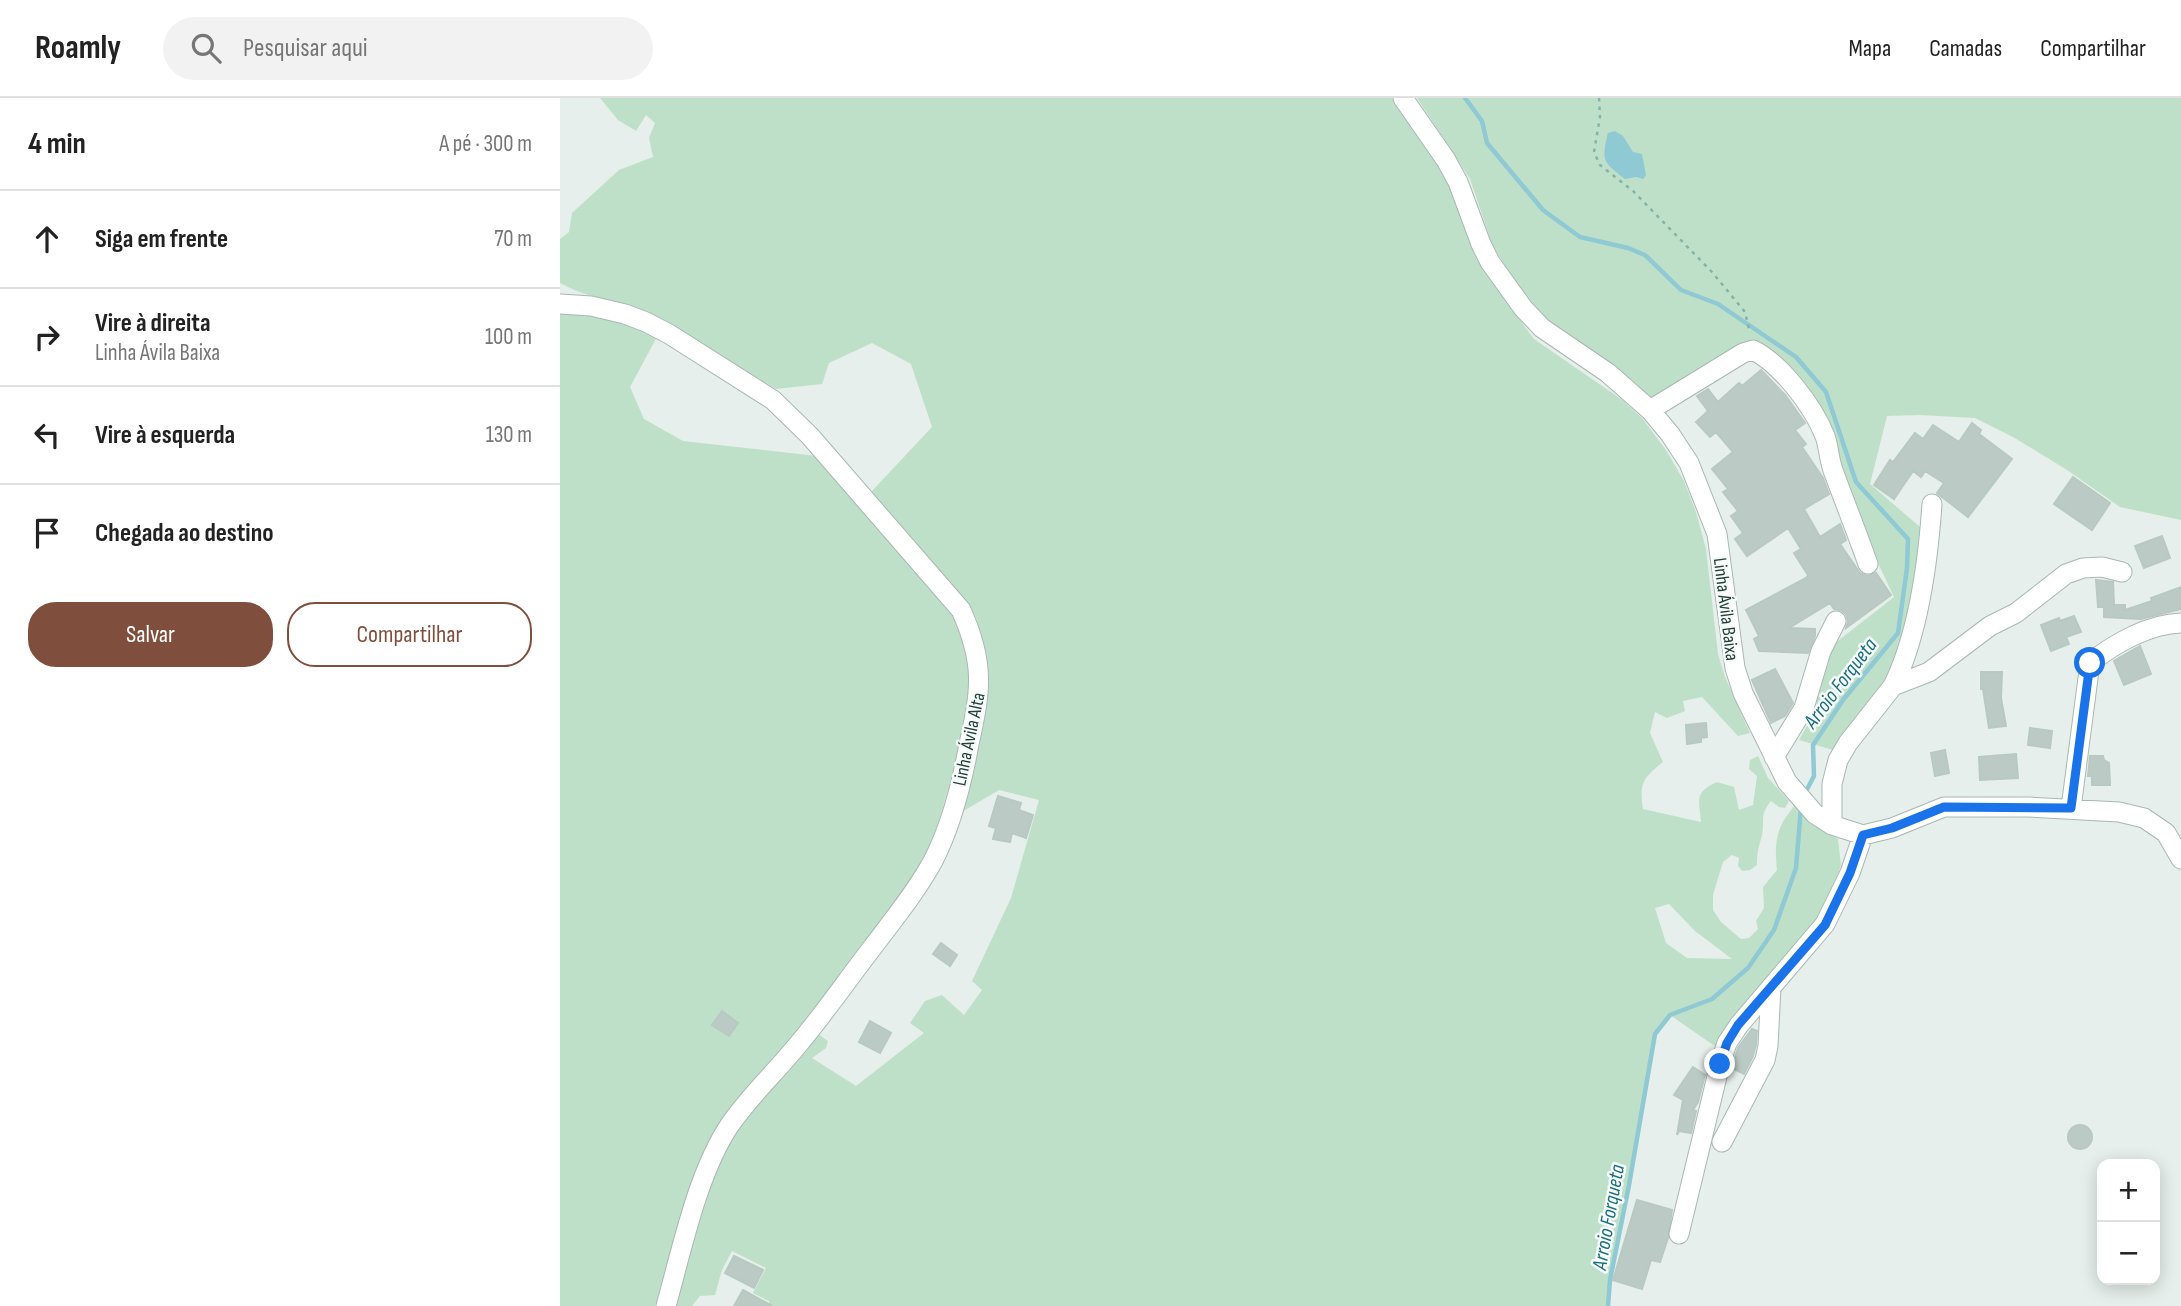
<!DOCTYPE html>
<html lang="pt">
<head>
<meta charset="utf-8">
<style>
	body { margin:0; font-family:"Sofia Sans Condensed",sans-serif; background:#f2f2f2; color:#222 }
	.controls { position:absolute; right:21px; bottom:21px; display:grid; overflow:hidden; border-radius:14px; box-shadow:0 4px 18px #0003 }
	.controls button { width:63px; height:63px; display:grid; place-items:center; padding:0; border:0; border-bottom:2px solid #e0e0e0; background:#fff; color:#222; font:35px sans-serif }
	.stop { position:absolute; width:21px; height:21px; margin:-16px; border:5px solid #1a73e8; border-radius:50%; background:#fff }
	.stop.end { background:#1a73e8; border-color:#fff; box-shadow:0 2px 7px #0008 }
	.list { margin:0; padding:0; list-style:none }
	h2 { display:flex; justify-content:space-between; align-items:center; height:91px; margin:0; padding:0 28px; font-size:30px }
	h2 small { font-size:23px; font-weight:400; color:#767676 }
	.list li { display:grid; grid-template-columns:46px 1fr auto; gap:21px; align-items:center; box-sizing:border-box; height:98px; padding:0 28px; border-top:2px solid #e0e0e0 }
	.list b { display:block; font-size:26px; white-space:nowrap }
	.list p { margin:0; font-size:23px; white-space:nowrap; color:#767676 }
	.list em { font-size:23px; font-style:normal; color:#767676 }
	.actions { display:flex; gap:14px; padding:21px 28px }
	.actions a { flex:1; padding:16px 0; border:2px solid #804e3d; border-radius:28px; text-align:center; font-size:24px; color:#804e3d }
	.actions .main { background:#804e3d; color:#fff }
	.icon { flex:none; width:38px; height:38px; fill:none; stroke:currentColor; stroke-width:2; stroke-linecap:round; stroke-linejoin:round }
	.map { position:relative; flex:none; width:1621px; height:1208px; overflow:hidden }
	header { display:flex; align-items:center; gap:42px; box-sizing:border-box; height:98px; padding:0 35px; background:#fff; border-bottom:2px solid #e0e0e0 }
	header strong { font-size:33px }
	nav { display:flex; gap:38px; margin-inline-start:auto; font-size:24px }
	.search { width:490px; height:63px; background:#f2f2f2; display:flex; align-items:center; gap:18px; box-sizing:border-box; padding:0 24px; border-radius:38px; color:#767676; font-size:26px }
	main { display:flex }
	aside { flex:1; background:#fff }
	.map>svg:first-child { display:block }
</style>
</head>
<body>
<header>
<strong>Roamly</strong>
<div class="search"><svg class="icon" aria-label="search" viewBox="0 0 24 24"><circle cx="10" cy="10" r="6"/><path d="M15 15l6 6"/></svg>Pesquisar aqui</div>
<nav><a>Mapa</a><a>Camadas</a><a>Compartilhar</a></nav>
</header>
<main>
<aside>
<h2>4 min<small>A pé · 300 m</small></h2>
<ul class="list">
<li><svg class="icon" aria-label="ahead" viewBox="0 0 24 24"><path d="M12 20V5M6 11l6-6 6 6"/></svg><div><b>Siga em frente</b></div><em>70 m</em></li>
<li><svg class="icon" aria-label="right" viewBox="0 0 24 24"><path d="M7 20v-9h11M14 6l5 5-5 5"/></svg><div><b>Vire à direita</b><p>Linha Ávila Baixa</p></div><em>100 m</em></li>
<li><svg class="icon" aria-label="left" viewBox="0 0 24 24"><path d="M17 20v-9H6M10 6l-5 5 5 5"/></svg><div><b>Vire à esquerda</b></div><em>130 m</em></li>
<li><svg class="icon" aria-label="arrive" viewBox="0 0 24 24"><path d="M6 21V4h12l-3 4 3 4H6"/></svg><div><b>Chegada ao destino</b></div></li>
</ul>
<div class="actions"><a class="main">Salvar</a><a>Compartilhar</a></div>
</aside>
<div class="map">
<svg width="1621" height="1208" viewBox="0 0 1621 1208">
	<rect width="100%" height="100%" fill="#e6efeb"/>
	<!-- green -->
	<path fill="#bfe0c8" fill-rule="evenodd" d="M40,0H832L876,61L892,92L917,162L962,225L974,241L1061,301L1082,320L1106,352L1124,383L1136,414L1146,451L1158,556L1165,579L1190,635L1178,638L1142,599L1123,603L1125,613L1107,620L1095,614L1090,635L1103,664C1083,680 1079,685 1083,711L1141,724C1139,702 1134,694 1157,684L1174,689L1179,712L1193,707L1197,678L1189,671L1190,662L1198,658L1208,680L1229,703L1225,710L1219,709L1211,703C1199,718 1205,720 1202,737C1199,749 1197,752 1197,767L1190,772L1182,773L1178,768L1179,760L1172,757L1163,764L1153,797V812L1161,824L1181,841L1189,840L1198,831L1196,823L1204,810L1203,789L1217,772C1214,743 1216,729 1236,706L1256,728L1278,741L1281,767L1268,807L1156,949L1110,917L1095,936L1069,1087L1050,1182L1048,1208H209V1203L193,1195L206,1170L172,1153L162,1172L155,1197L140,1198L132,1208H110L138,1113L170,1035L255,934L268,943L266,950L252,960L296,988L364,935L350,925L365,903L382,897L404,917L422,892L412,883L451,800L479,702L439,692L400,715L427,571L423,543L416,520L403,500L311,394L372,329L351,266L312,245L269,265L262,286L216,291L85,213C56,203 26,200 0,185V141L9,134L12,115L59,72L93,59L89,40L95,25L86,17L76,33L58,22ZM1109,806L1135,833L1172,861L1127,860L1106,845L1095,810Z
		M857,0H1621V422L1560,409L1507,372L1453,339L1415,320L1359,317L1327,318L1310,386L1360,429L1362,458L1341,562L1273,652L1239,642L1256,612L1260,567L1265,553L1334,499L1303,433L1282,379L1274,341L1198,249L1089,303L993,228L963,198L932,146L910,81Z
		M0,213C35,216 66,224 98,237L70,289L84,321L123,343L257,358L394,517L406,546L412,589L399,656L375,736L359,769L336,804L238,936L175,1007L108,1171L95,1208H0Z"/>
	<!-- water -->
	<path fill="#8ec9d4" d="M1055,33L1063,38L1073,54L1082,56L1086,77L1083,81L1076,79L1065,81C1043,64 1041,63 1048,35Z"/>
	<g fill="none" stroke-linecap="round" stroke-linejoin="round">
		<!-- stream -->
		<path stroke="#8ec9d4" stroke-width="4.5" d="M905,0L922,23L927,45L983,112L1020,139L1068,150L1085,157L1121,192L1158,206L1236,259L1266,294L1296,384L1348,441L1347,470L1338,535L1283,602L1253,647L1254,678L1244,697
			M1048,1208L1050,1182L1069,1087L1095,936L1110,917L1152,901L1188,870L1214,832L1236,770L1241,709"/>
	</g>
	<!-- building -->
	<path fill="#bbcac4" stroke="#b8c9c2" stroke-width="2" d="M1201,272L1225,297L1245,325L1235,332L1246,346L1242,349L1263,380L1269,396L1244,411L1260,439L1280,426L1286,442L1280,446L1300,475L1307,478L1316,475L1331,497L1286,530L1288,523L1286,516L1281,512L1274,511L1270,505L1229,530L1255,531V538L1248,555L1199,553L1194,541L1199,538L1186,512L1246,480L1248,477L1234,455L1241,451L1228,430L1187,458L1175,441L1183,435L1171,418L1178,413L1163,394L1168,391L1152,371L1173,354L1156,334L1150,339L1136,324L1148,313L1137,298L1148,291L1158,304L1179,285L1182,288Z
		M1412,325L1421,332L1419,336L1452,361L1408,419L1377,395L1384,385L1365,373L1361,379L1353,373L1334,401L1314,387L1330,362L1333,364L1355,335L1363,341L1373,327L1399,344Z
		M1513,379L1550,405L1532,432L1494,406Z
		M1602,438L1610,460L1584,470L1575,448Z
		M1536,482L1553,484L1554,507H1565V512L1592,503L1591,500L1621,489V511L1581,521L1544,519V509H1538Z
		M1514,518L1521,534L1506,539L1509,546L1491,553L1481,527L1499,520L1500,523Z
		M1580,548L1591,576L1564,587L1554,563Z
		M1215,571L1233,605L1225,618L1211,625L1192,582Z
		M1421,574H1442L1441,600L1446,628L1429,630L1423,591H1421Z
		M1146,625L1147,639L1141,640V644L1127,646L1126,627Z
		M1470,630L1492,633L1490,650L1468,647Z
		M1385,652L1389,675L1375,678L1371,655Z
		M1456,656L1458,680L1420,682L1419,659Z
		M1530,658H1543L1544,662L1549,665L1550,687H1532V678H1528Z
		M438,698L461,705L459,712L473,717L466,740L452,735L450,744L433,741L436,730L429,728Z
		M381,845L397,857L390,868L373,856Z
		M162,913L178,925L169,938L152,927Z
		M310,923L331,935L320,955L299,944Z
		M1192,931L1197,933L1196,946L1193,958L1184,976L1172,970L1178,950Z
		M1133,969L1145,977L1138,1004L1133,1012L1136,1013L1131,1035L1119,1033L1117,1037L1123,1002L1114,997Z
		M1508 1039a12 12 0 1 1 24 0a12 12 0 1 1-24 0Z
		M1077,1102L1112,1112L1108,1140L1100,1164L1091,1162L1082,1191L1053,1182Z
		M174,1158L203,1172L194,1190L165,1175Z
		M183,1192L212,1208H174Z"/>
	<g fill="none" stroke-linecap="round" stroke-linejoin="round">
		<!-- minor casing -->
		<g stroke="#a8b8b2" stroke-width="21">
			<path id="minor" d="M843,0L886,62L898,84L921,146L930,164L963,210L982,230L1048,275L1090,312L1110,336L1129,365L1157,436L1175,570L1183,595L1227,684L1255,716L1272,727L1303,737L1332,730L1384,709H1469L1559,714L1584,720L1606,735L1621,761
				M0,206L31,208L65,216L86,224L109,236L213,302L250,338L401,512C425,565 421,592 409,646C402,685 391,728 373,763C356,794 333,822 312,850C288,881 266,913 241,943C218,972 190,997 169,1028C137,1077 122,1151 106,1208
				M1090,312L1183,255L1193,252C1221,266 1253,308 1265,338C1269,349 1269,363 1274,375C1285,405 1297,435 1308,466
				M1333,588C1359,535 1368,464 1372,406
				M1214,659L1244,610L1261,553L1276,523
				M1511,710L1530,565C1555,545 1589,526 1621,525
				M1272,727V686L1278,662L1288,645L1333,588L1369,574L1430,528L1456,515L1506,476L1523,470L1542,469L1562,474
				M1162,1044L1205,962L1208,948L1211,889
				M1119,1136L1160,966L1167,945L1179,927L1265,826L1290,775L1303,737"/>
		</g>
		<!-- path -->
		<path stroke="#86b3a5" stroke-width="2.5" stroke-dasharray="3.5 5" stroke-linecap="butt" d="M1039,0L1040,19L1034,54L1040,67L1073,93L1152,174L1185,214L1190,235"/>
		<!-- minor -->
		<use href="#minor" stroke="#fff" stroke-width="19"/>
	</g>
	<g fill="none" stroke-linecap="round" stroke-linejoin="round">
		<!-- route -->
		<path stroke="#1a73e8" stroke-width="9" d="M1160,966L1167,945L1178,927L1265,827L1290,775L1303,737L1332,730L1384,709L1511,710L1530,565"/>
	</g>
	<g text-anchor="middle" stroke-width="5" stroke-linejoin="round" paint-order="stroke">
		<!-- street labels -->
		<g font-size="19" fill="#24423a" stroke="#f7fbf9">
			<text transform="translate(1167 511) rotate(83)" y="7">Linha Ávila Baixa</text>
			<text transform="translate(408 641) rotate(-78)" y="7">Linha Ávila Alta</text>
		</g>
		<!-- water labels -->
		<g font-size="21" font-style="italic" fill="#1c6f80" stroke="#f7fbf9">
			<text transform="translate(1280 585) rotate(-53)" y="7">Arroio Forqueta</text>
			<text transform="translate(1048 1119) rotate(-80)" y="7">Arroio Forqueta</text>
		</g>
	</g>
</svg>
<div class="controls">
<button>+</button>
<button>−</button>
</div>
<div class="stop" style="left:1530px;top:565px"></div>
<div class="stop end" style="left:1160px;top:966px"></div>
</div>
</main>
</body>
</html>
